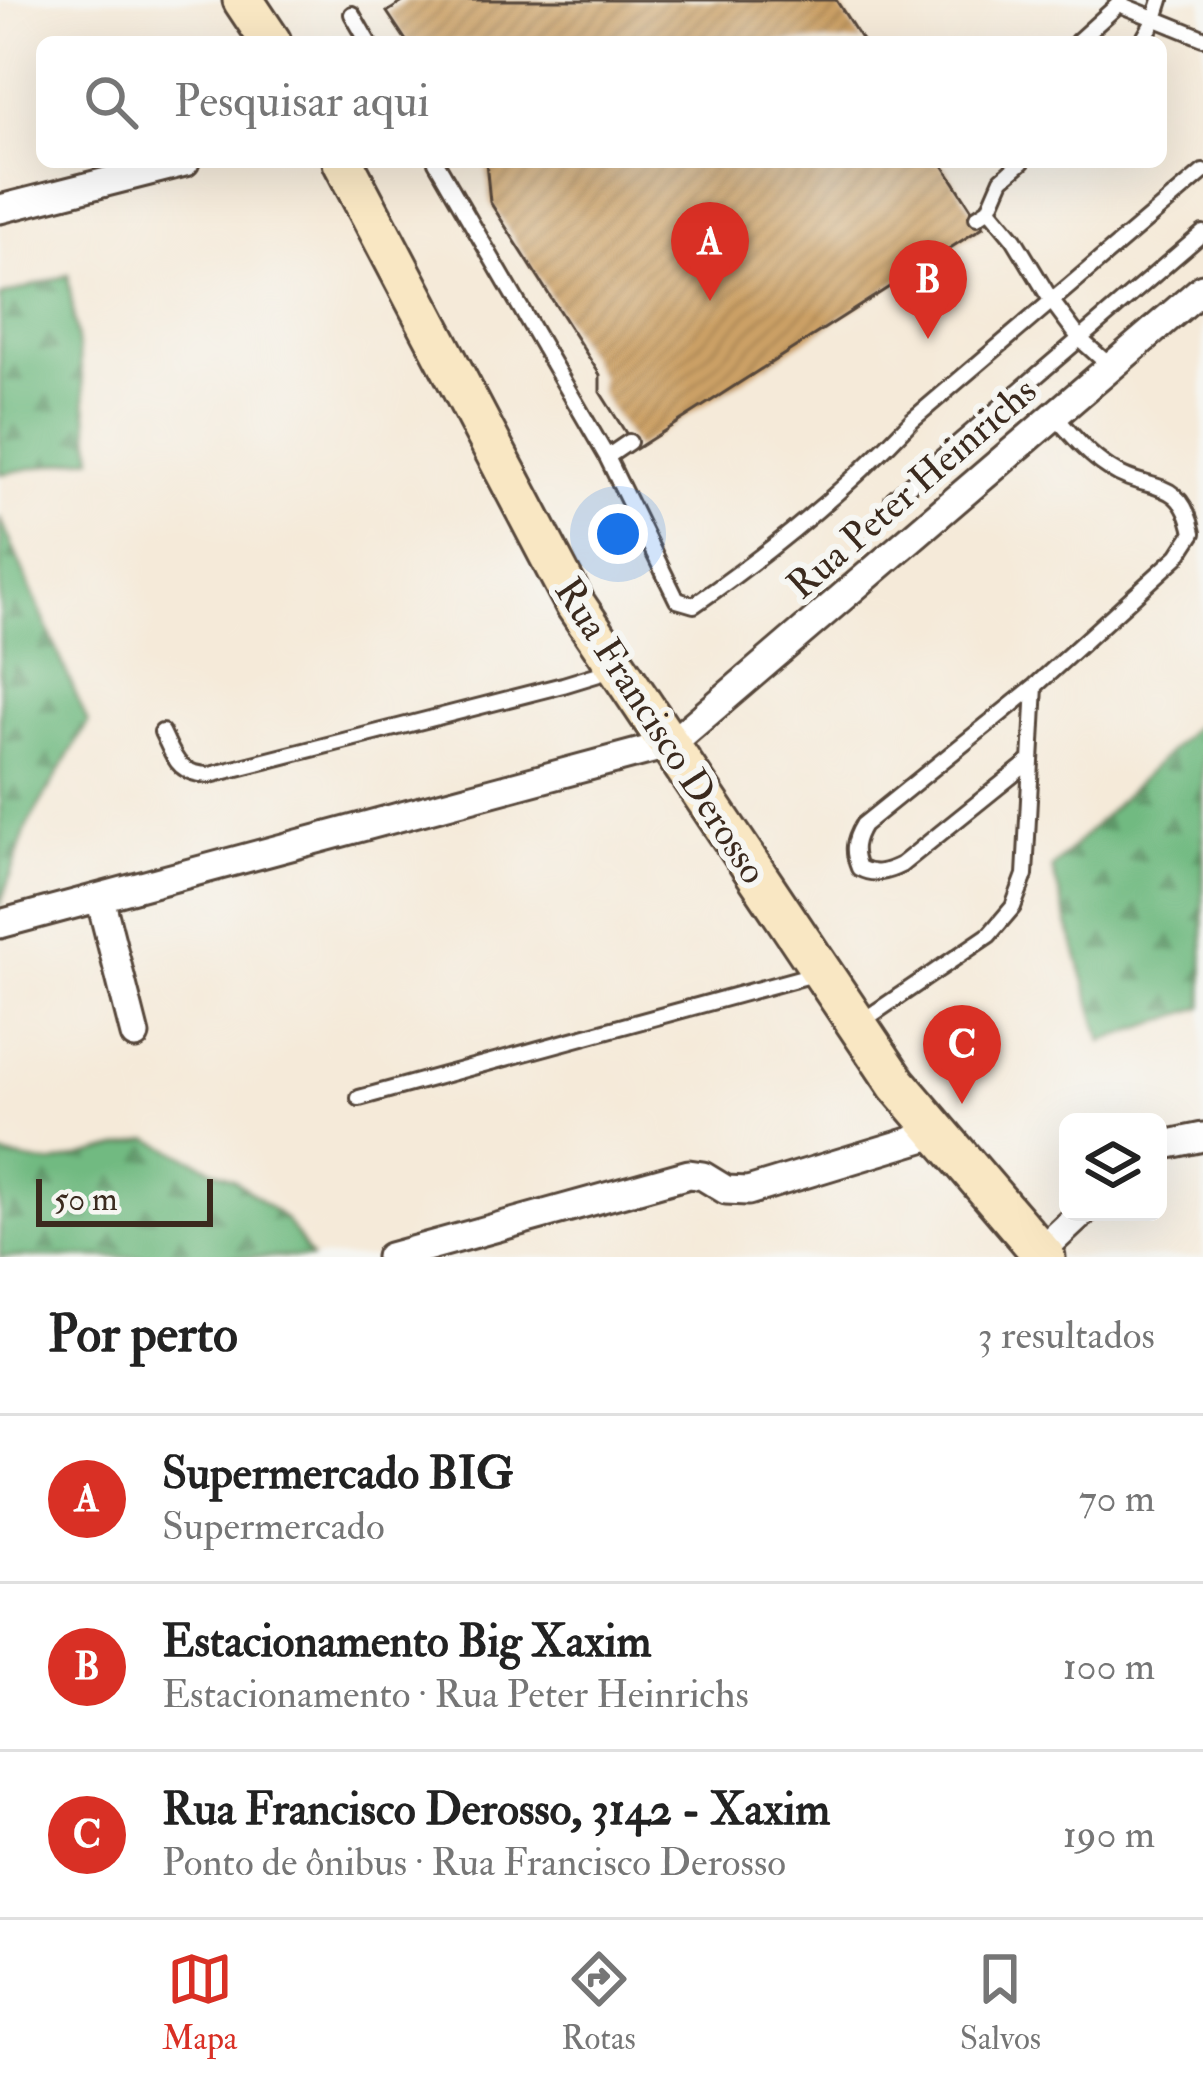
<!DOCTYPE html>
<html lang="pt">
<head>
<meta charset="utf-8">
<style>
	body { margin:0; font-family:"IM FELL Double Pica",serif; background:#f6f6f6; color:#222 }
	.controls { position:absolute; right:36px; bottom:36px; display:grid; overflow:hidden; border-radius:18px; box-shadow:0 12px 48px #0002 }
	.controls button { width:108px; height:108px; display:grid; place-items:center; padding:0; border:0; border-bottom:3px solid #e0e0e0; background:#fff; color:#222; font:60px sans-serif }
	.scale { position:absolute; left:36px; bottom:30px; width:177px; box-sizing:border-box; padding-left:12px; border:6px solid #3b2a1e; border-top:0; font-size:33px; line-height:42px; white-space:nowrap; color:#3b2a1e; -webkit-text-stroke:9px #f6f6f2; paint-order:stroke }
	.you { position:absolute; left:618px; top:534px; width:42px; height:42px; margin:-30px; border:9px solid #fff; border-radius:50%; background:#1a73e8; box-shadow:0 0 0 18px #1a73e833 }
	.badge { display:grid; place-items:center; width:78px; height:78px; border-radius:50%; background:#d93025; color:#fff; font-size:39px; font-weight:700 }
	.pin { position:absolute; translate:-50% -99px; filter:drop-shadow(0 3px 6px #0008) }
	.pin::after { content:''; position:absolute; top:63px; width:42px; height:36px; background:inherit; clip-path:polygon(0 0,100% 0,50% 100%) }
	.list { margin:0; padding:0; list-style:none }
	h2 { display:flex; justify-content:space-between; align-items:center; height:156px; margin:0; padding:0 48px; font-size:51px }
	h2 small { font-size:39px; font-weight:400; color:#767676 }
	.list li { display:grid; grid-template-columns:78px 1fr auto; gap:36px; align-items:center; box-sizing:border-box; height:168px; padding:0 48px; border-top:3px solid #e0e0e0 }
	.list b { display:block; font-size:45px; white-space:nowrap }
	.list p { margin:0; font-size:39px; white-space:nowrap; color:#767676 }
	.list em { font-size:39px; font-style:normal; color:#767676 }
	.icon { flex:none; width:66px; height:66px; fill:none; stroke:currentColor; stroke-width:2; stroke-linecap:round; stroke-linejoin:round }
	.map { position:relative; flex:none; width:1203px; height:1257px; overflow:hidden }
	.search { position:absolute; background:#fff; box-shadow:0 12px 48px #0002; left:36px; right:36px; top:36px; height:132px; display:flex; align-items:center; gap:30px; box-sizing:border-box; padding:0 42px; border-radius:18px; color:#767676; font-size:45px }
	.sheet { height:660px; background:#fff }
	nav { display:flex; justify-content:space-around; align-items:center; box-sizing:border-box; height:168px; border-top:3px solid #e0e0e0; background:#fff; font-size:33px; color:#767676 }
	nav a { display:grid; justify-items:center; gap:6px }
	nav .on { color:#d93025 }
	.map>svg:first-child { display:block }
</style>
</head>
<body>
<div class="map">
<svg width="1203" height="1257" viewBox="0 0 1203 1257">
	<defs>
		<pattern id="forest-firs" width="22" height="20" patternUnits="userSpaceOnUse" patternTransform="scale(3)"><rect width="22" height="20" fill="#71ba81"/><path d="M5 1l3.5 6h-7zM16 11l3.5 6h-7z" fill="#5e9769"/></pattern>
		<pattern id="building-hatch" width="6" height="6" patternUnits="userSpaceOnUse" patternTransform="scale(3)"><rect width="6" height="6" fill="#cca166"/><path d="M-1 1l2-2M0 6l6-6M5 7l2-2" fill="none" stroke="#a78353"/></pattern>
	</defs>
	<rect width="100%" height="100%" fill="#f6f6f2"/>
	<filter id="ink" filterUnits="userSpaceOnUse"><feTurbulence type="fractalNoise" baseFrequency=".00833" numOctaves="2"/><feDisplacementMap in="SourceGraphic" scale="24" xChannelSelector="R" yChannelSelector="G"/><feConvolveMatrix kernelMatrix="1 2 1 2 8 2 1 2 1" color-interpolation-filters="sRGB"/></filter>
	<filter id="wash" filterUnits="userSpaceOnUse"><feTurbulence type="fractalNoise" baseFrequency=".004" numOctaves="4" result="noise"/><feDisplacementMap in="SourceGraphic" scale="48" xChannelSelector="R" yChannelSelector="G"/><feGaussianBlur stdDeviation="2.7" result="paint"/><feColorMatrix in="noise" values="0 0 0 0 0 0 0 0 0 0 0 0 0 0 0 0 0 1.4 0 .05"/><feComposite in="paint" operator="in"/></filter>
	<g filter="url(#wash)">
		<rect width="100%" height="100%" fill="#f5ead9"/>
		<!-- forest -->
		<path fill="url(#forest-firs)" stroke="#567250" stroke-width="3" d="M68,275L93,457L0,474V296Z
			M0,517L88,723L27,826L0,906Z
			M1203,718V1007L1102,1041L1052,868Z
			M150,1139L235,1180L286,1220L311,1257H0V1155L50,1164Z"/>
		<g id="blocks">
			<!-- building -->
			<path fill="url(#building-hatch)" d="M406,0H836L863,42H407L387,12Z
				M486,162H941L983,227L636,449L600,392V375L490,202Z"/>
		</g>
	</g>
	<g filter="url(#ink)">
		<use href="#blocks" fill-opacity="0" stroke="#57473a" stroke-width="3"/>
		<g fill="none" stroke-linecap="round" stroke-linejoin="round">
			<!-- lane casing -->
			<g stroke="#57473a" stroke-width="20">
				<path id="lane" d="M352,14L368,42
					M1077,42L1119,4L1203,38
					M1142,42L1155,19L1161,0
					M436,162L607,457L677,600L694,605C772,551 847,489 912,420L1203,172
					M989,209L1014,239L1051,300L1080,339L1110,366
					M977,217L989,209L1002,179L1022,162
					M607,457L629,442
					M893,499L1203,233
					M162,732C175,758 177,774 210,775L563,685L612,670
					M1030,761L901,865C887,872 874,876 859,868C852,851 854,840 863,825L1035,686L1178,556L1193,533C1181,474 1148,494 1109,468C1087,454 1071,434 1054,415
					M861,1022L989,935L1013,907L1025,875L1035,686
					M359,1098L818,973"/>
			</g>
			<!-- street casing -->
			<g stroke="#57473a" stroke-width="33">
				<path id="street" d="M0,209L185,162
					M100,898L135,1035
					M0,924L671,744L1203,288
					M1158,1149L1164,1145L1203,1137
					M1040,1252L1083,1212
					M390,1257L689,1174L703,1176L726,1190L748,1191L939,1133"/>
			</g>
			<!-- secondary casing -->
			<g stroke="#57473a" stroke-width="45">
				<path id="secondary" d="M243,0L271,42
					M343,162L575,604L897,1084L1045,1257"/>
			</g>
			<!-- lane -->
			<use href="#lane" stroke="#fff" stroke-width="14"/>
			<!-- street -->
			<use href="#street" stroke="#fff" stroke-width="27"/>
			<!-- secondary -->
			<use href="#secondary" stroke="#f9e7c3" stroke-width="39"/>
		</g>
	</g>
	<g text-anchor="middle" stroke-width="12" stroke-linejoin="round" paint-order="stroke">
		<!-- street labels -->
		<g font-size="39" fill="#3b2a1e" stroke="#f6f6f2">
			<text transform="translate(911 487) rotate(-41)" y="14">Rua Peter Heinrichs</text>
			<text transform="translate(662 730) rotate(57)" y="14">Rua Francisco Derosso</text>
		</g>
	</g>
</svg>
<div class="controls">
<button><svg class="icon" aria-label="layers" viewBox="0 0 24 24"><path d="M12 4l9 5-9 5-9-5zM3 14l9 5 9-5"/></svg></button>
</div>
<div class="scale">50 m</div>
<div class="you"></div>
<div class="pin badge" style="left:710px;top:301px">A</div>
<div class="pin badge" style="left:928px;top:339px">B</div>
<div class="pin badge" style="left:962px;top:1104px">C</div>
<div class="search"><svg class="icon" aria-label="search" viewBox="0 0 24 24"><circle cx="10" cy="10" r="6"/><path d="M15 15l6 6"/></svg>Pesquisar aqui</div>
</div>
<section class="sheet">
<h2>Por perto<small>3 resultados</small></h2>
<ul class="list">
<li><span class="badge">A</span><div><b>Supermercado BIG</b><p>Supermercado</p></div><em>70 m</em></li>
<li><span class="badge">B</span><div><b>Estacionamento Big Xaxim</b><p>Estacionamento · Rua Peter Heinrichs</p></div><em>100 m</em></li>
<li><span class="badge">C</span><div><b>Rua Francisco Derosso, 3142 - Xaxim</b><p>Ponto de ônibus · Rua Francisco Derosso</p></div><em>190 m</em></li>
</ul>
</section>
<nav>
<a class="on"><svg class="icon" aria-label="map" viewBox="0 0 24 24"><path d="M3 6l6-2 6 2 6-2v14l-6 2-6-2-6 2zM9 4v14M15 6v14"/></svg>Mapa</a>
<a><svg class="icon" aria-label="directions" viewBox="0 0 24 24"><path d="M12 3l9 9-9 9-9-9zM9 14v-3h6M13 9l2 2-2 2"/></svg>Rotas</a>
<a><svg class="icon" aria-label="saved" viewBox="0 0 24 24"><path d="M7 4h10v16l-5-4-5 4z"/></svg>Salvos</a>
</nav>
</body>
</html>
